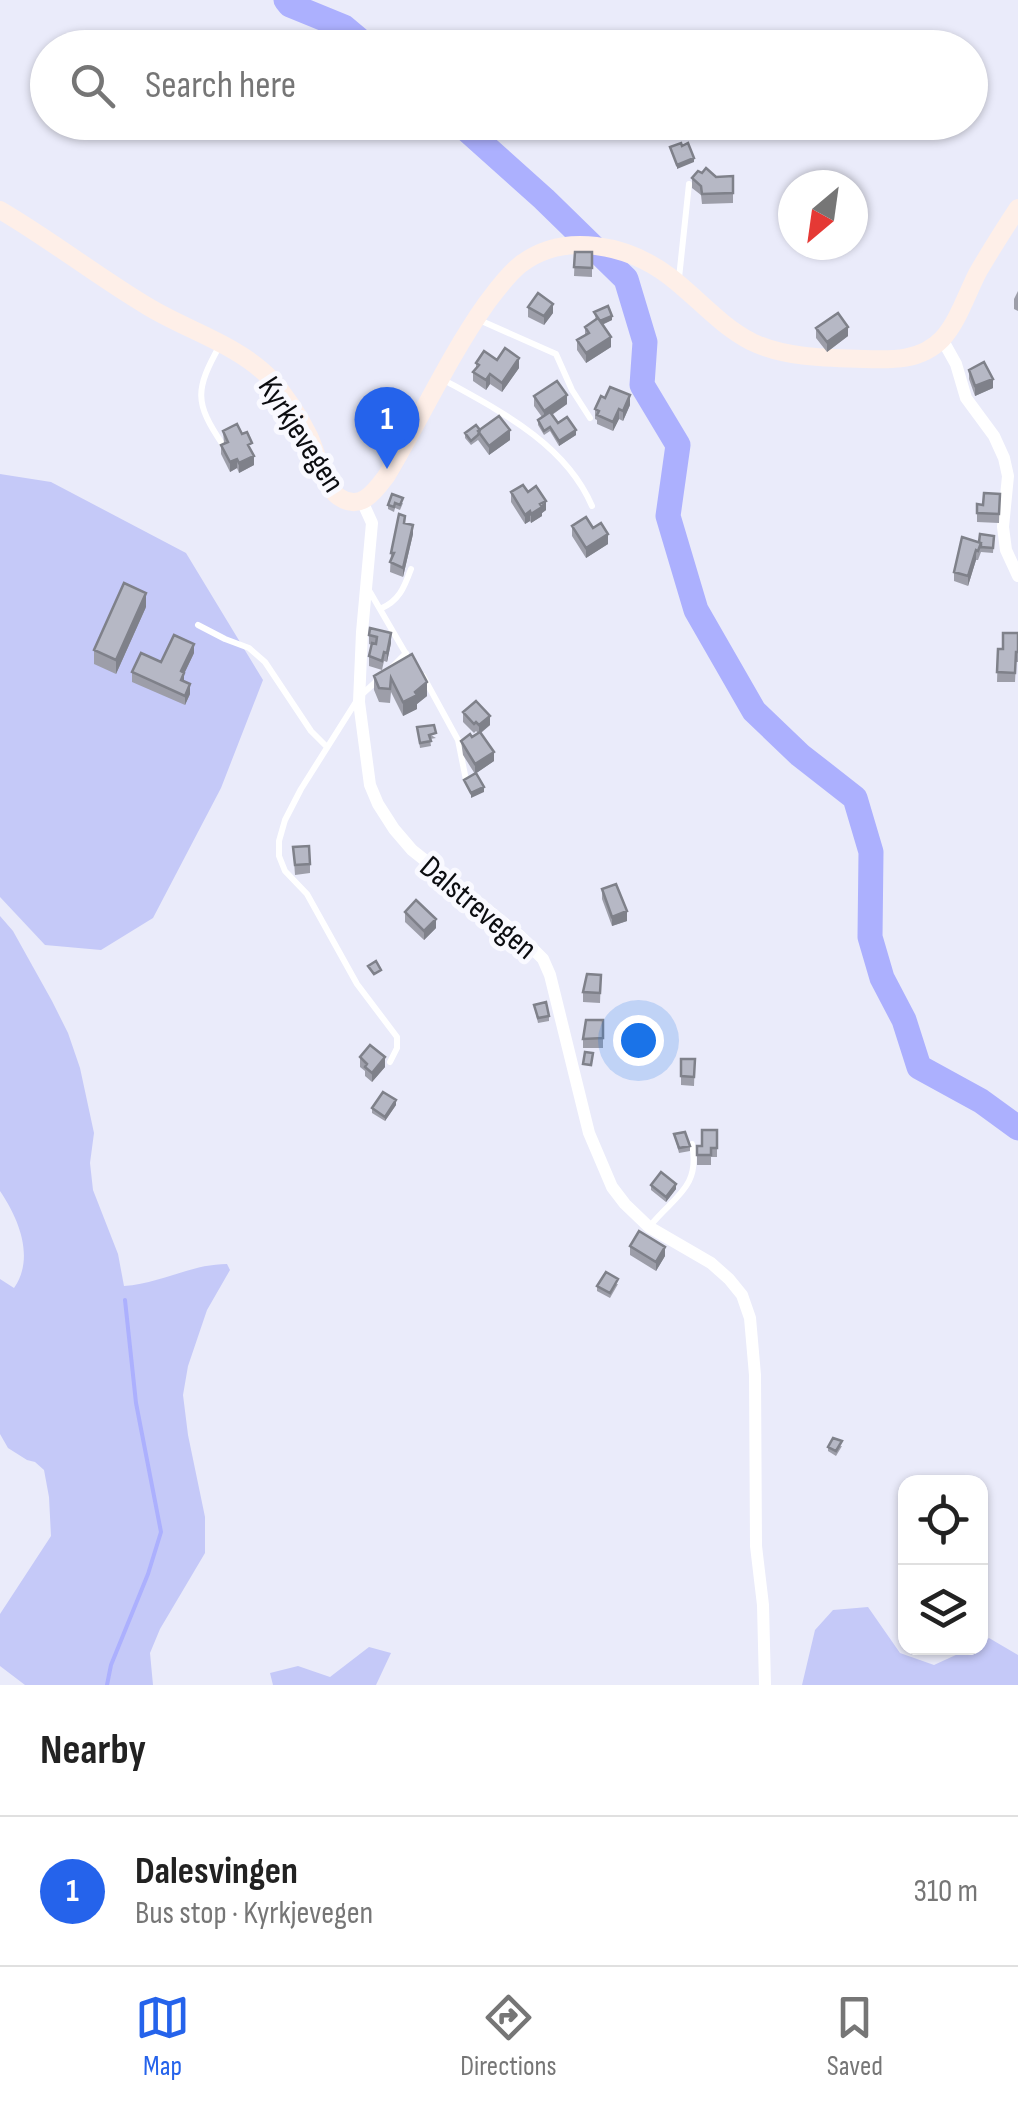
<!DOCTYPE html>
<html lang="en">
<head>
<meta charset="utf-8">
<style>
	body { margin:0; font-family:"Sofia Sans Condensed",sans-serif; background:#f2f2f2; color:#222 }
	.controls { position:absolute; right:30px; bottom:30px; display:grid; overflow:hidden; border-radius:20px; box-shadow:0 2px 8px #0004 }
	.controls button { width:90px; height:90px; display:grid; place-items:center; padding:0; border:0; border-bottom:2px solid #e0e0e0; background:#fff; color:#222; font:50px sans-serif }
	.compass { position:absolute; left:778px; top:170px; width:90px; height:90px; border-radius:50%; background:#fff; box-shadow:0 2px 8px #0004; rotate:209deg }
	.you { position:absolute; left:638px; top:1040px; width:35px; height:35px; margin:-25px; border:8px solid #fff; border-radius:50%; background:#1a73e8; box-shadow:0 0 0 15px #1a73e833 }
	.badge { display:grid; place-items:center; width:65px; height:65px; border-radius:50%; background:#2563eb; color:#fff; font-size:32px; font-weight:700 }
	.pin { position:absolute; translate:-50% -82px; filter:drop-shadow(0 2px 5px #0008) }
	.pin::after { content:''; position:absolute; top:52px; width:35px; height:30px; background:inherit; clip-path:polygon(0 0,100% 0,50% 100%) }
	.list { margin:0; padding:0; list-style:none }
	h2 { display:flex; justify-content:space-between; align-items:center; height:130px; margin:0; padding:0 40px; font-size:42px }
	h2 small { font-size:32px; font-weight:400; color:#767676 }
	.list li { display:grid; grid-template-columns:65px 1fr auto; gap:30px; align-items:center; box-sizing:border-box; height:150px; padding:0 40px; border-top:2px solid #e0e0e0 }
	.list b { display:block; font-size:38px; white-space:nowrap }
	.list p { margin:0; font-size:32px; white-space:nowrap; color:#767676 }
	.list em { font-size:32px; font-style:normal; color:#767676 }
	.icon { flex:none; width:55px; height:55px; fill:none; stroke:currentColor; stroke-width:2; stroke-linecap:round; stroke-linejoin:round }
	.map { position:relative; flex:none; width:1018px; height:1685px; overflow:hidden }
	.search { position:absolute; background:#fff; box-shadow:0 2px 8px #0004; left:30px; right:30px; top:30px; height:110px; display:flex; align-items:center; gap:25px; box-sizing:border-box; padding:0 35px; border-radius:55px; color:#767676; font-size:38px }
	.sheet { height:280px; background:#fff }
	nav { display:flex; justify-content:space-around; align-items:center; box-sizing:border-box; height:140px; border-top:2px solid #e0e0e0; background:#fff; font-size:28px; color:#767676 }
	nav a { display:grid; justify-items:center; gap:5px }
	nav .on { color:#2563eb }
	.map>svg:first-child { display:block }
</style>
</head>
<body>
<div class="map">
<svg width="1018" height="1685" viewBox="0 0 1018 1685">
	<rect width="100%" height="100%" fill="#eaebfa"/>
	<!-- green -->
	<path fill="#c5c9f8" d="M0,474L51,482L186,553L263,680L221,788L153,918L101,950L45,945L0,897Z
		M0,916L13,931L52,1001L68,1033L80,1068L94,1133L90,1163L93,1190L118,1254L124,1286C159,1284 191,1264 227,1264L230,1270L207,1310L188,1366L183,1395L188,1435L205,1517V1553L160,1629L150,1653L153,1685H25L0,1666V1614L51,1536L49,1497L44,1470L35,1462L27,1460L8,1448L0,1434V1279L14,1288C35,1258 19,1219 0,1191Z
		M868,1607L900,1653L934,1665L971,1648H980L981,1643L989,1638L1018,1655V1685H802L815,1630L833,1610Z
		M369,1647L391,1653L376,1685H273L270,1673L298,1666L330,1677Z"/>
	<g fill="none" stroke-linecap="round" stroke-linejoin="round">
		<!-- stream -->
		<path stroke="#acb0fe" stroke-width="4" d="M107,1685L111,1665L148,1574L161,1532L136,1403L125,1300"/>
		<!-- river -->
		<path stroke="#acb0fe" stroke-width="25" d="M286,0L290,5L344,27L369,48
			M458,122L544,199L626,279L645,342L642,385L678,445L668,516L696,610L754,711L800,755L855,798L871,852L870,937L882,978L904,1020L919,1067L981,1101L1018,1128"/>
		<!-- lane -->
		<path stroke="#fff" stroke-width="6" d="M679,278L689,184
			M477,319L556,354L572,390L590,418
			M220,345C195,390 194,402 223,445
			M442,379C498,410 565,443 592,506
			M370,592L406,654
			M380,609C399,601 404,588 411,569
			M198,625L225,639L249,648L265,662L311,731L326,746
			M389,670L406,653
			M423,676L458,740L466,780
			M380,678L359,697L301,789L285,820L279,841V856L285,871L307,894L357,984L397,1037V1048L390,1062
			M650,1226C673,1197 701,1188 692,1144"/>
		<!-- street -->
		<path stroke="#fff" stroke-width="12" d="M942,339L956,364L966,398L994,436L1004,458L1008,476L1003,527L1006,550L1018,576
			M362,501L372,523L362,632L359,702L370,785L378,804L394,829L412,850L520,936L543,959L550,975L589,1133L612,1187L625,1204L649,1227L711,1263L729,1279L742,1295L750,1318L755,1375L756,1546L763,1605L765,1685"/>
		<!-- secondary -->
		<path stroke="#feefe8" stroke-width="18" d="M0,210C51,240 97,276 147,306C188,331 237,344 271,379C286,396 299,416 309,436C318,454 322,485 339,497C361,512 375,491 387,475C421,418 448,358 486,304C496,291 507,275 521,264C565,231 628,245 669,276C698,298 719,325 752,342C785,358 828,358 864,359C892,360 921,361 942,339C958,322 967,293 978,272C991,250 1004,229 1018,208"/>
	</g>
	<!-- wall -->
	<path fill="#9d9ea9" d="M702,173L716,177L733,176V203L702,204L701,195L692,188V178Z
		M575,252H592V277L574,276Z
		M1018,291V311L1014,309V299Z
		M528,307L553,313L544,325L528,317Z
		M594,312L612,320L602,325L611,347L586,363L577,350V340L585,335V327L596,320Z
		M816,328L848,336L827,352L816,338Z
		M497,360L519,368L502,392L490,384L486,390L473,381V372L476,369V363Z
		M969,370L993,388L975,396L969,379Z
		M534,396L567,404L552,415L558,423L576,435L559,446L550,431L544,435L538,425V420L542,417L534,406Z
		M630,405L623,421L619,419L613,431L597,424V420L595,419V409Z
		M480,430L510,440L489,455L478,440L471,445L465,438V433Z
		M223,431L252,452L254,465L239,473L237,468L230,472L221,454V445L224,443Z
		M511,492L546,510L542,513V516L531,523L530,521L525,524L511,502Z
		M1000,494L999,523L977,522V504L983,505Z
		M403,503L400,510L395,508L394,512L388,509V505Z
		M405,523L413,534L403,577L390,572L391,553Z
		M572,526L608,544L586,558L572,536Z
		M994,536L993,553L981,552L978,560H976L968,586L954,581V572L979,542Z
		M146,607L116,674L94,664V650Z
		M1018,633V662H1016L1015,682H997L998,649H1003Z
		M369,635L391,643L387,662L384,661L382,670L369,666V656L372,645L369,644Z
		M194,653L184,674V682L190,694L185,705L132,682V672Z
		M412,654L427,696L417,704V709L403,716L391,692L390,703L379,702L374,690V676Z
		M463,712L490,725L481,733L494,761L475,774L463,755L461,741L478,733L476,731L474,733L463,722Z
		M417,727L436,738L430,739L431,746L420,748Z
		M293,847L310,864V873L295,875Z
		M602,889L627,921L612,926L602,899Z
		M405,912L436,928L424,940L405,922Z
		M601,975L600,1003L583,1002V992Z
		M534,1005L549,1016V1021L538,1023Z
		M603,1020V1048H583V1039Z
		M360,1057L385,1067L372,1082L365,1076V1071L360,1067Z
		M681,1059H695L694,1086L681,1085Z
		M396,1105L385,1121L372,1113V1108Z
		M717,1130V1157H711V1165H697V1146H702Z
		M674,1134L690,1146V1151L679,1153Z
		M651,1185L676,1189L666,1202L651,1190Z
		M630,1246L665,1256L656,1271L630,1255Z
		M618,1284L610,1298L597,1291V1286Z
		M842,1446L836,1456L828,1451V1447Z"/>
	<!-- shaded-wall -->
	<path fill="#7f818a" d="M694,158V162L677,169V165Z
		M553,304V313L544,325V316Z
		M612,316V320L599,326V322Z
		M848,327V336L827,352V342Z
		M611,337V347L586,363V353Z
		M519,358V368L502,392V383Z
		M490,374V384L486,390V380Z
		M993,379V388L975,396V386Z
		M567,395V404L544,420V411Z
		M630,395V405L623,421V411Z
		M619,409V419L613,431V422Z
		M510,430V440L489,455V446Z
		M576,430V435L559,446V441Z
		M254,456V465L239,473V463Z
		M237,459V468L230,472V462Z
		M546,501V510L542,513V516L531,523V514Z
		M530,511V521L525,524V515Z
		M413,525V534L403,577V568Z
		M608,534V544L586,558V548Z
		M976,550V560L968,586V576Z
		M146,593V607L116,674V660Z
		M391,633V643L387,662V653Z
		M194,644V653L184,674V682L181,690V671Z
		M427,682V696L417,704V709L403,716V702Z
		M190,684V694L185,705V696Z
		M490,716V725L479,734V725Z
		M494,752V761L475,774V764Z
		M484,787V792L471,798V793Z
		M627,911V921L612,926V917Z
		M436,919V928L424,940V931Z
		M385,1057V1067L372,1082V1073Z
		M396,1100V1105L385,1121V1117Z
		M676,1184V1189L666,1202V1197Z
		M665,1247V1256L656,1271V1262Z"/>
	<!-- building -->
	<path fill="#b6b8c5" stroke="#7f818a" stroke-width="2.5" d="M681,143L682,146L688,143L694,158L677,165L670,147Z
		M706,168L716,177L733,176V193L702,194L701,186L692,178L698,171L702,173Z
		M575,252H592V268L574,267Z
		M538,293L553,304L544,316L528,307Z
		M608,306L612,316L600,321L594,312Z
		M838,313L848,327L827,342L816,328Z
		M598,318L611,337L586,353L577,340L589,333L585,327Z
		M505,348L519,358L502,383L490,374L486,380L473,372L479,365L476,363L484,351L497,360Z
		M984,362L993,379L975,386L969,370Z
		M557,381L567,395L544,411L534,396Z
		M610,387L630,395L623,411L619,409L613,422L597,415L599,411L595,409L601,396L605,398Z
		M550,412L558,423L567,417L576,430L559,441L550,427L544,431L538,420Z
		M499,416L510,430L489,446L478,431Z
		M237,424L242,434L247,432L252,443L248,445L254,456L239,463L237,459L230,462L221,445L228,442L223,431Z
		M476,425L480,430L478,435L471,441L465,433Z
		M523,485L528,492L536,486L546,501L540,504L542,507L531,514L530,511L525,515L511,492Z
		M984,493L1000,494L999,514L977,513V504L983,505Z
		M392,494L403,498L400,505L395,503L394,507L388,505Z
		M399,514L405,516L404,523L413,525L403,568L390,562L394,553H391Z
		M586,517L593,528L601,523L608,534L586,548L572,526Z
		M980,534L994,536L993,548L981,547V543L979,542Z
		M962,537L981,543L978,551L976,550L968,576L954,572Z
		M124,583L146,593L116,660L94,650Z
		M370,628L391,633L387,653L384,652L382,661L369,656L372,643L376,644L377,637L369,635Z
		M1003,633H1018V652H1016L1015,673L997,672L998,649H1003Z
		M174,635L194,644L181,671L184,673L181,680L190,684L185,696L132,672L141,653L161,662Z
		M412,654L427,682L415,692L417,695L403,702L391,678L390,689L379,688L374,676Z
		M476,701L490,716L479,725L476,722L474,724L463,712Z
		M434,725L436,733L429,735L431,741L420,743L417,727Z
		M480,732L494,752L475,764L461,741L470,734L472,737Z
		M476,773L484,787L471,793L464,780Z
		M309,846L310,864L295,865L293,847Z
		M616,884L627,911L612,917L602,889Z
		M416,900L436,919L424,931L405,912Z
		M376,961L381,970L374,974L368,966Z
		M587,974L601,975L600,993L583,992Z
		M546,1002L549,1016L538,1018L534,1005Z
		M586,1020H603V1038L583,1039Z
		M370,1045L385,1057L372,1073L365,1067L367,1064L360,1057Z
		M585,1052L593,1053L591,1065L583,1064Z
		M681,1059H695L694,1077L681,1076Z
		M383,1092L396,1100L385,1117L372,1108Z
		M702,1130H717V1148H711V1155H697V1146H702Z
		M685,1132L690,1146L679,1148L674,1134Z
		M661,1172L676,1184L666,1197L651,1185Z
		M639,1231L665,1247L656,1262L630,1246Z
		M606,1272L618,1279L610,1293L597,1286Z
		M833,1438L842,1441L836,1451L828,1447Z"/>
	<g text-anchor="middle" stroke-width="10" stroke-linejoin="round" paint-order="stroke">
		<!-- street labels -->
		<g font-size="32" fill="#0b0c10" stroke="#f9f9ff">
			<text transform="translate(302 434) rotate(57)" y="11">Kyrkjevegen</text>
			<text transform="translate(479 907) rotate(40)" y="11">Dalstrevegen</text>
		</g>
	</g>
</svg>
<div class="controls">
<button><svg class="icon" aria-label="locate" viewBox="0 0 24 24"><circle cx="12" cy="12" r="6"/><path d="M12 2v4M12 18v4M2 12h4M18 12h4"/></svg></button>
<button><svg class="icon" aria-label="layers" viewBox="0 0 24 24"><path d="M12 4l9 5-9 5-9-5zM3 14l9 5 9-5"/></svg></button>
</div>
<svg class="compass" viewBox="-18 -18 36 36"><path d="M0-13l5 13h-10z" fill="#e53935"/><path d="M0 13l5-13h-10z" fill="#767676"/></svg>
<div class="you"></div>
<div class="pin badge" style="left:387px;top:469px">1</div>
<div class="search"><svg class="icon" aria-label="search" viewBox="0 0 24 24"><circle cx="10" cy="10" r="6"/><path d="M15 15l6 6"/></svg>Search here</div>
</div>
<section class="sheet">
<h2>Nearby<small></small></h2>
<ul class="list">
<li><span class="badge">1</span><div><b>Dalesvingen</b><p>Bus stop · Kyrkjevegen</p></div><em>310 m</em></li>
</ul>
</section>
<nav>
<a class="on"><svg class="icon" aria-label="map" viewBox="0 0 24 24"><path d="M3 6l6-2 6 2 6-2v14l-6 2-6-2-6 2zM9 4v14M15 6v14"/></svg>Map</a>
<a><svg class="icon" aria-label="directions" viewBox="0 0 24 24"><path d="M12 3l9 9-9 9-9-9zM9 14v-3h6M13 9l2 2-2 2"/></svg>Directions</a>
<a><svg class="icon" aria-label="saved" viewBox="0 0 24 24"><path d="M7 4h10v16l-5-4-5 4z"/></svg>Saved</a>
</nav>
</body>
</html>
